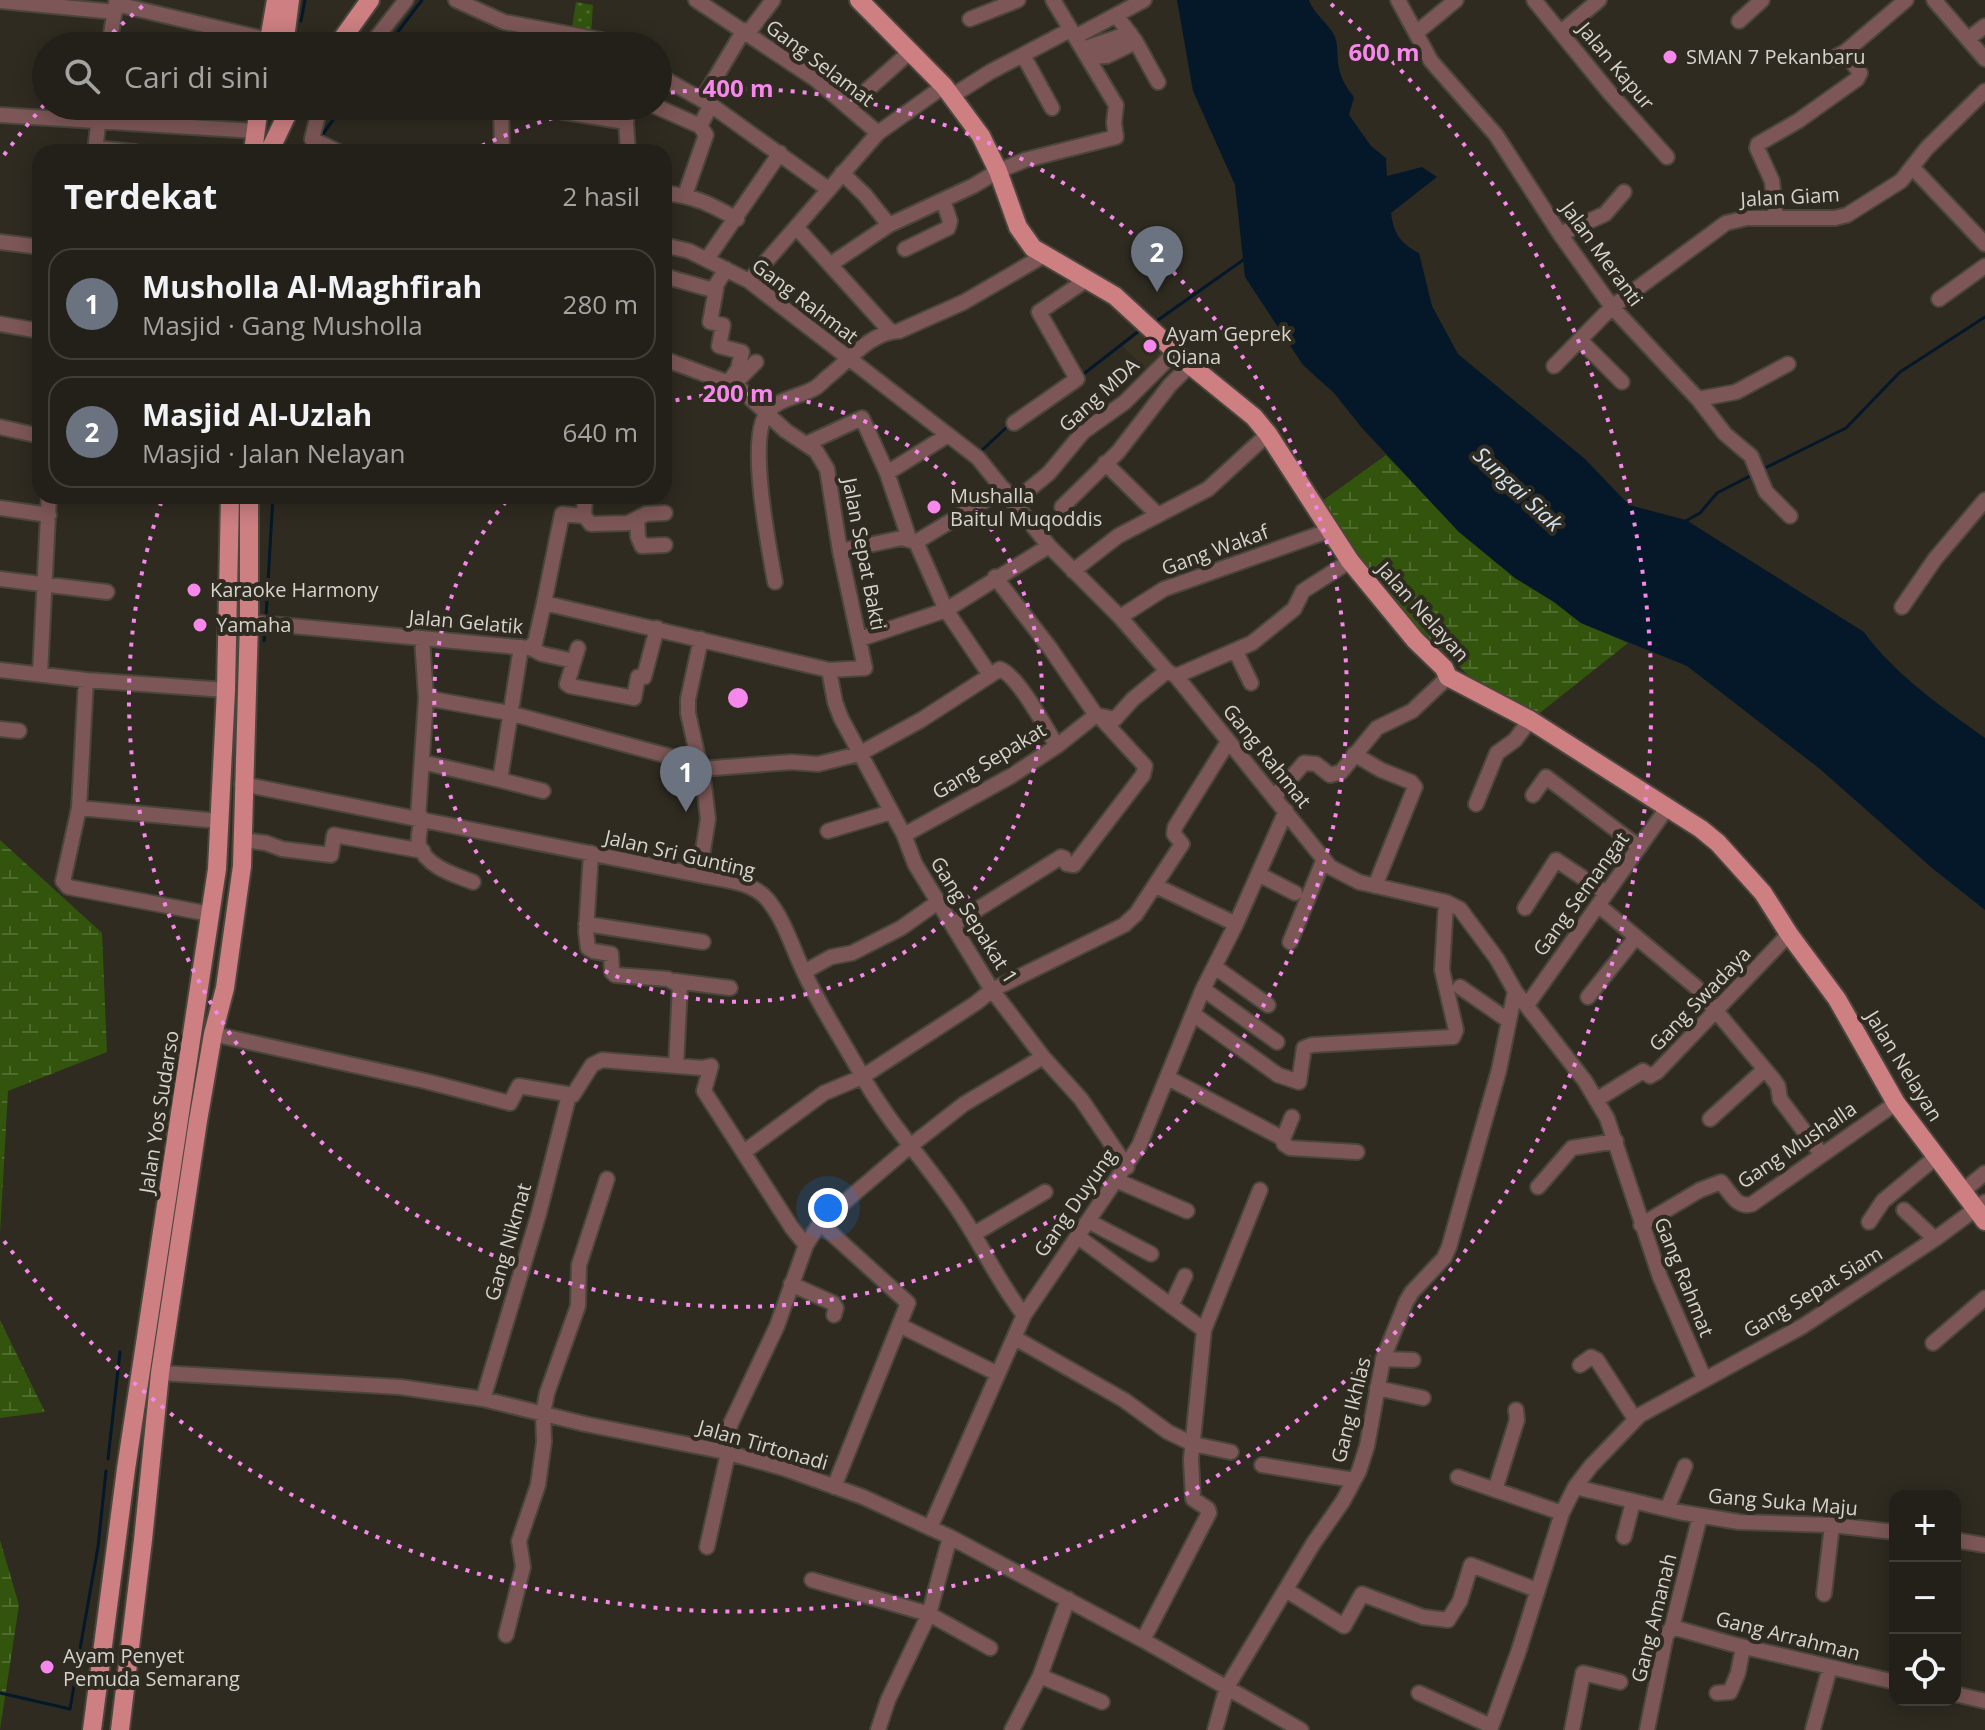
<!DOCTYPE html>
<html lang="id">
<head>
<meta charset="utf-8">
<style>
	body { margin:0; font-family:"Open Sans",sans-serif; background:#2f2d26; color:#f1f3f6 }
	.controls { position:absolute; right:24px; bottom:24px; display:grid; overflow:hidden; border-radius:16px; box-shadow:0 4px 20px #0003 }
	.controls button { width:72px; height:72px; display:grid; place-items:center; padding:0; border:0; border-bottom:2px solid #403e38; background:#232019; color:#f1f3f6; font:40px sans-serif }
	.you { position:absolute; left:828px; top:1208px; width:28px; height:28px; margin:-20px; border:6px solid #fff; border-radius:50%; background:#1a73e8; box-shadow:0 0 0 12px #1a73e833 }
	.badge { display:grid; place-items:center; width:52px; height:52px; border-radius:50%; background:#d93025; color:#fff; font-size:26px; font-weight:700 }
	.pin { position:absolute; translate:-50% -66px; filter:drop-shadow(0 2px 4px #0008) }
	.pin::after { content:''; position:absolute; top:42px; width:28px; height:24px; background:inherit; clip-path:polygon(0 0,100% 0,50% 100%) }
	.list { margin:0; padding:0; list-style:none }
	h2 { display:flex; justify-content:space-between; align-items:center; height:104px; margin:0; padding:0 32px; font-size:34px }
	h2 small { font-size:26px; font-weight:400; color:#a3a3a2 }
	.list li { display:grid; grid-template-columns:52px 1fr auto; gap:24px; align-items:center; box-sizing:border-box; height:112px; margin:0 16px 16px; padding:0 16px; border:2px solid #403e38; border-radius:24px }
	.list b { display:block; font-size:30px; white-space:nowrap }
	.list p { margin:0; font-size:26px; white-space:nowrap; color:#a3a3a2 }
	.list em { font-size:26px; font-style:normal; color:#a3a3a2 }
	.icon { flex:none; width:44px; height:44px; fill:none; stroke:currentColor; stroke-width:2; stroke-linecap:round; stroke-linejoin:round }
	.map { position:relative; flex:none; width:1985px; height:1730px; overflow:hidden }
	.search { position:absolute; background:#232019; box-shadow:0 4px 20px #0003; left:32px; top:32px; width:640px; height:88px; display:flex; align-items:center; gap:20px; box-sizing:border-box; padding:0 28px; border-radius:44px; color:#a3a3a2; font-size:30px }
	.panel { position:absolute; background:#232019; box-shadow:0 4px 20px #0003; left:32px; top:144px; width:640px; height:360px; border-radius:24px }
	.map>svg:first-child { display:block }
</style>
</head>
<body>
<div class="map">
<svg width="1985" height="1730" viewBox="0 0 1985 1730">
	<defs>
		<pattern id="grass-dots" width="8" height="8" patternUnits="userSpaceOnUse" patternTransform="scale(2)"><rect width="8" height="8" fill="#32540d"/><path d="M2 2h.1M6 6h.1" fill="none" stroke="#4f6c2f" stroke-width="1.8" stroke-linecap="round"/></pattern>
		<pattern id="wetland-marsh" width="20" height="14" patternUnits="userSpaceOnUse" patternTransform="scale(2)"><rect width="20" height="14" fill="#32540d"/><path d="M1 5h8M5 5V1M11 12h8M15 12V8" fill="none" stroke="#4f6c2f"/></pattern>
	</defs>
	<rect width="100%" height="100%" fill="#2f2b21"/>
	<!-- built -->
	<path fill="#373221" d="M1140,332L1164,357L1149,373L1123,346Z"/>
	<!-- grass -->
	<path fill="url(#grass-dots)" d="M576,2L593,5L591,36L571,33Z"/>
	<!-- wetland -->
	<path fill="url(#wetland-marsh)" d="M1386,455L1459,532L1515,578L1554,602L1581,623L1628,643L1536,716L1472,679L1396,606L1318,504Z
		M0,840L102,933L107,1052L8,1091L0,1234Z
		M0,1320L45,1412L0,1418Z
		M0,1540L19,1605L0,1730Z"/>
	<!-- water -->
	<path fill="#04182a" d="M1177,0H1309C1314,15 1329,23 1335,37C1338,46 1337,53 1338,62C1339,76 1346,87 1354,97L1349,115L1371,146L1386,158L1387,176L1422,167L1437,177L1391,213C1394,234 1400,243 1419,253L1432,306L1458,354L1585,459L1629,505L1686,520L1864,632C1895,675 1942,707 1985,738V910L1932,868L1820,769L1687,666L1581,623L1554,602L1515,578L1459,532L1362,428L1334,393L1303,365L1245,277L1235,185L1193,91Z"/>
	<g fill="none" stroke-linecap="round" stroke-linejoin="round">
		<!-- stream -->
		<path stroke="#04182a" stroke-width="3" d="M301,21L305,0
			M387,46L422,0
			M320,138L343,106
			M1158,320L1246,258
			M1081,376L1140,330
			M979,453L1008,426
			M1763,469L1846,428L1900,372L1985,317
			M1684,522L1700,513L1717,493L1752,475
			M266,617L273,496
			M264,641L265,629
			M108,1459L120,1352
			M77,1666L98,1547L106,1471
			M0,1693L70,1709L74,1686"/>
		<!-- minor casing -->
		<g stroke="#4a463d" stroke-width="18">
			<path id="minor" d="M456,0L504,22L601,40L610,46
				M696,0L815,79L878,133
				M1398,0L1431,61L1496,135L1560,234L1612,307L1698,399L1725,434L1751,456L1766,492L1790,516
				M1534,0L1609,92L1667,157
				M1934,0L1985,59
				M0,1L115,12
				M116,4L269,40
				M1116,15L1136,42L1158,82
				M970,19L1018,0
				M1739,21L1762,0
				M1561,32L1599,0
				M748,33L773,0
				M1416,33L1456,0
				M1075,37L1144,0
				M1968,39L1985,26
				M109,46L116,3
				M370,46L406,0
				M1083,49L1130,33
				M1023,55L1052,108
				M1088,57L1107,56L1136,42
				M1832,59L1845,52L1906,0
				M658,75L711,105L828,189
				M952,96L990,72L1070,30
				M702,100L744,30
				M317,106L318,115L312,139L339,152
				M501,106L502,152
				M528,106L626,122
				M655,106L700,126L711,105
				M848,107L911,51
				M0,115L255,131
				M95,148L135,152
				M95,152L100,106
				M628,152L626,122L628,106
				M1912,167L1985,244
				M842,173L865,195L889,225
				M664,193C695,196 710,204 737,219
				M685,195L706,135L700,126
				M1776,217L1772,181L1757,148L1758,144L1798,121L1857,79L1860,73L1845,52
				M797,228L890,331
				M1560,234L1605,214L1624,192
				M0,242L40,247
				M664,245L689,251L749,281L978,458L1049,546L1120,617L1167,671L1176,676L1330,867L1359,882L1446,902L1460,909L1497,959L1515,991L1585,1081L1607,1118L1660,1277L1704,1378
				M905,249L948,228L950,221L943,200
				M707,259L780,153
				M831,264L889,225L973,186L998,171L1025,160L1116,137L1114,123L1116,105L1053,0
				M664,276L713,290L726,269
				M749,281L878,133L944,86
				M716,289L710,322L723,325L719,346L742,352L738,369L729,382
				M1939,299L1985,266
				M0,324L40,331
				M1581,341L1622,382
				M1554,366L1612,307L1726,223L1747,218H1835L1847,215L1901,181L1927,148L1985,91
				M737,381L756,362
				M1698,399L1736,392L1788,364
				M1014,423L1077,379L1039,312L1086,280
				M0,427L40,436
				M806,444L862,418L887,473
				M1105,463L1158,515
				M1015,501L1049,473L1083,432L1125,402L1175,352
				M1062,507L1118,452L1170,385L1190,365
				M0,508L49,515
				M584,516L591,524L628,523L646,514L665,513
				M637,519L638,537L642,546L665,545
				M909,538L887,473L948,435
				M916,542L946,610L990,675
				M840,551L902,538L916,542L1004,489
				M1073,571L1118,536L1208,489L1268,434
				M995,577L1050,648L1096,715
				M0,579L107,592
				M775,582C769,548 747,439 767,413C778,398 800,397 815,388C820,385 824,380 829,376C850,359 871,332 899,331L964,302L1043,256
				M544,603L562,514L584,516L585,496
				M1902,607L1935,559L1985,500
				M1120,617L1164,589L1328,531
				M249,622L528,648L535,643L544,603L829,670L865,668L840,551L827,469L816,451L786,431L737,386L664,359
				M860,639L946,610L1049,546
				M531,648L542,654L574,661
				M578,648L567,684L570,686L634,698L638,677H644L657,628
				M1236,652L1251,683
				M0,670L86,680L226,690
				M829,670L835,702L841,718L904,835L915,864L992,990L1043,1057L1081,1099L1127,1167
				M40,674L49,496
				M1176,676L1252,643L1294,609L1303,591L1350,561
				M86,680L79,808L63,881L68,887L210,914
				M426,698L509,713L698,764
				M1096,715L1115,719L1133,699L1167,671
				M0,729L19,731
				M1354,754L1381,770L1411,782L1415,787L1375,886
				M422,762L500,780L521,647
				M701,769L791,762L818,764L859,754L921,720L1000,669C1019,677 1045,727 1057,746
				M500,780L543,791
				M242,784L699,875C721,880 752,881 767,899C784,919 792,947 803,970C819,1005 841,1038 860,1072C888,1123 927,1163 959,1211C982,1245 998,1282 1024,1315
				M1533,795L1546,777L1639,847
				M1274,797L1304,763L1316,764L1330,775L1341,772L1377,728L1412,711L1448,677
				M1476,804L1497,753L1515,740L1530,720
				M79,808L219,821
				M418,817L426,698L422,638
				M422,818C421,826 417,837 419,845C426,867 455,875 473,882
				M828,831L891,812
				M904,835L1011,776L1057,746L1096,715
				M243,840L266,843L282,849L331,855L334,835L423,851
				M591,853L586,932L588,948L593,951L611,954L612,972L615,975L668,979L680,986L676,1066
				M1258,874L1295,893
				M699,875L708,819L704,785L688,713V699L701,639
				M1156,886L1236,924
				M1598,905L1696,987L1773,1079L1778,1086L1780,1099L1822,1155
				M1525,908L1556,860L1606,893
				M586,924L703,942
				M954,924L1061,857L1064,858L1067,864L1074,865L1143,775L1145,766L1100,717
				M1290,942L1324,859
				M1215,967L1268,1005
				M804,972L831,957L852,953L901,928L938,902
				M675,981L730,988
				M1460,987L1509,1021
				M1203,989L1277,1042
				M1588,997L1636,937
				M1527,1005L1667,808
				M1193,1014L1278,1075L1299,1082L1304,1048L1312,1045L1453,1037L1456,1030L1442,970L1446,902
				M213,1034L425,1081L510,1103L519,1086L573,1095L592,1065L602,1060L702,1068L711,1066L704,1091L792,1228L806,1245
				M1168,1078L1282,1138L1284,1144L1290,1148L1357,1152
				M1596,1100L1643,1071L1650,1076L1657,1072L1789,934
				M1710,1119L1764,1070
				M1283,1139L1292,1117
				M744,1152L824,1093L862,1077L976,1003L992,990L1124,925L1136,914L1182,844L1174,834L1175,827L1228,742
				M1118,1181L1187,1211
				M1538,1187L1572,1148L1616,1141
				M1963,1191L1985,1173
				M1904,1210L1935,1239
				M1088,1221L1151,1254
				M1869,1222L1883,1201L1936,1157
				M820,1223L908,1303L834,1487
				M1641,1225L1700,1190L1721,1182C1730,1192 1737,1209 1752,1204L1896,1103
				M974,1234L1045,1192
				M1077,1236L1204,1330
				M791,1284L833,1303L836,1308L834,1315
				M1171,1306L1185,1276
				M899,1325L998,1374
				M1015,1338L1124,1400L1168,1432L1193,1444L1231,1452
				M1933,1343L1985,1298
				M1383,1359L1413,1360
				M1580,1365L1591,1357L1597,1360L1635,1419
				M160,1373L400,1387L483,1399L585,1424L721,1451L783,1468L863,1497L950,1537L1143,1640L1301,1730
				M1377,1388L1423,1398
				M483,1399L539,1213L569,1095
				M721,1451L731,1423L777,1326L806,1245L820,1223L909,1147L964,1104L1043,1057
				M1262,1465L1354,1480
				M1458,1477L1562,1513
				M1575,1487L1679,1512L1739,1522L1832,1525L1895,1532
				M1495,1490L1517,1420L1516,1410
				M1667,1509L1685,1466
				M930,1528L1024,1315L1139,1146L1203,989L1236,924L1286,811
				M1624,1537L1633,1502
				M1955,1540L1985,1545
				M707,1547L728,1453
				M812,1580L929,1614L990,1648
				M1286,1590L1344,1626L1362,1594L1423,1617L1448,1620L1460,1601L1471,1565L1537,1590
				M1824,1594L1832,1525
				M1672,1627L1732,1644L1895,1682
				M506,1635L523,1567L519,1541L538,1485L544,1442L543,1414L547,1393L578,1306L579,1265L607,1179
				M1143,1640L1209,1513L1208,1509L1193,1499L1191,1459L1204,1330L1260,1190
				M1040,1676L1102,1702
				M1419,1693L1491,1726
				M1717,1693L1730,1692L1738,1673L1743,1647
				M1955,1694L1985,1701
				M1813,1729L1830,1667
				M878,1730L888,1700L929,1614L950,1537
				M1012,1730L1040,1676L1068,1599
				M1215,1730L1227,1687L1313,1544L1343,1501L1359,1471L1367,1446L1383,1359L1406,1302L1412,1292L1444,1258L1449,1247L1499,1070L1515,991
				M1490,1730L1518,1653L1562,1513L1575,1487L1591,1466L1640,1415L1803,1326L1935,1239L1985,1202
				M1572,1730L1583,1673L1620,1682
				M1647,1730L1666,1636L1672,1627L1700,1516"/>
		</g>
		<!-- major casing -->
		<g stroke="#4a463d" stroke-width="22">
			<path id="major" d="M859,0L944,86L981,136L998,171L1018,227L1033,248L1115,296L1190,365L1254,417L1268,434L1350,561L1415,640L1444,668L1448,677L1530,720L1701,829L1718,843L1763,893L1789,934L1837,999L1896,1103L1985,1221
				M268,46L276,0
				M284,46L290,0
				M337,46L370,0
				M253,152L259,106
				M269,152L291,106
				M92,1730L126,1469L217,869L226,690L230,496
				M120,1730L143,1540L160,1373L198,1121L213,1034L225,988L242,866L249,622V496"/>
		</g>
		<!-- minor -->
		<use href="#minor" stroke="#7d5757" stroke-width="14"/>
		<!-- major -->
		<use href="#major" stroke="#cd7f82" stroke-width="18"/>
	</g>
	<!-- distance rings -->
	<g fill="none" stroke="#f788eb" stroke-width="4" stroke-dasharray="4 8">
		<path d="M664 403A304 304 0 1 1 510 497"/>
		<path d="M471 151A609 609 0 0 1 591 107M659 94A609 609 0 1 1 162 500"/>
		<path d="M4 155A913 913 0 0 1 44 105M104 41A913 913 0 0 1 145 4M1331 4A913 913 0 1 1 4 1241"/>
	</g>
	<!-- markers -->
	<g fill="#f788eb" stroke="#2f2b21" stroke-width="3">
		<circle cx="1670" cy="57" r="8"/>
		<circle cx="1150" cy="346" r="8"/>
		<circle cx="934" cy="507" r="8"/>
		<circle cx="194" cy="590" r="8"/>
		<circle cx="200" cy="625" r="8"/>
		<circle cx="47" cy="1667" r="8"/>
	</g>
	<g text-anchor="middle" stroke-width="8" stroke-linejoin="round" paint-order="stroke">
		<!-- poi labels -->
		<g font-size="20" fill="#d5d3cd" stroke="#2f2b21" text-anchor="start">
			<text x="1686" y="64">SMAN 7 Pekanbaru</text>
			<text x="1166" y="341">Ayam Geprek<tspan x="1166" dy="23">Qiana</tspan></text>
			<text x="950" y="503">Mushalla<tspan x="950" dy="23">Baitul Muqoddis</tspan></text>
			<text x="210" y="597">Karaoke Harmony</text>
			<text x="216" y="632">Yamaha</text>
			<text x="63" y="1663">Ayam Penyet<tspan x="63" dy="23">Pemuda Semarang</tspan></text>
		</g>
		<!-- street labels -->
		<g font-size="20" fill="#d5d3cd" stroke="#2f2b21">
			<text transform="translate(820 63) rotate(37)" y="7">Gang Selamat</text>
			<text transform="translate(1616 66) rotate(50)" y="7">Jalan Kapur</text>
			<text transform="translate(1790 197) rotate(-3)" y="7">Jalan Giam</text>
			<text transform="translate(1602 254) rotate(54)" y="7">Jalan Meranti</text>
			<text transform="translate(805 301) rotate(37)" y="7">Gang Rahmat</text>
			<text transform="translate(1099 395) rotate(-42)" y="7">Gang MDA</text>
			<text transform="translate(1215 550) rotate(-20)" y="7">Gang Wakaf</text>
			<text transform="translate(864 554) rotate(79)" y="7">Jalan Sepat Bakti</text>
			<text transform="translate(1423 612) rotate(48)" y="7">Jalan Nelayan</text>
			<text transform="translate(466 622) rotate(5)" y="7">Jalan Gelatik</text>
			<text transform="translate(1267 756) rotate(51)" y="7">Gang Rahmat</text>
			<text transform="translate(989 761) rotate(-31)" y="7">Gang Sepakat</text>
			<text transform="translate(680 854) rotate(13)" y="7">Jalan Sri Gunting</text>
			<text transform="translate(1581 894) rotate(-54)" y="7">Gang Semangat</text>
			<text transform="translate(974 920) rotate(58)" y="7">Gang Sepakat 1</text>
			<text transform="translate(1700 999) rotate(-46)" y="7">Gang Swadaya</text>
			<text transform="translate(1904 1066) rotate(58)" y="7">Jalan Nelayan</text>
			<text transform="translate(159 1112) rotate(-81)" y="7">Jalan Yos Sudarso</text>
			<text transform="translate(1797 1145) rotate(-34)" y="7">Gang Mushalla</text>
			<text transform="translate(1075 1203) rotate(-55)" y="7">Gang Duyung</text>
			<text transform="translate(508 1242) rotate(-74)" y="7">Gang Nikmat</text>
			<text transform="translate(1684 1277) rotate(68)" y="7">Gang Rahmat</text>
			<text transform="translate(1813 1292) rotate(-31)" y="7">Gang Sepat Siam</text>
			<text transform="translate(1351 1410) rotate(-76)" y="7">Gang Ikhlas</text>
			<text transform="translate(763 1445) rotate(16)" y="7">Jalan Tirtonadi</text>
			<text transform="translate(1783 1502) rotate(5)" y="7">Gang Suka Maju</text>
			<text transform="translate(1654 1618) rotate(-76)" y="7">Gang Amanah</text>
			<text transform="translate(1788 1636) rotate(14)" y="7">Gang Arrahman</text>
		</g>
		<!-- water labels -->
		<g font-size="22" font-style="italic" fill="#d1e2f2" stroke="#2f2b21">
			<text transform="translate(1518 489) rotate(43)" y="8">Sungai Siak</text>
		</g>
	</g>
	<circle cx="738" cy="698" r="12" fill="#f788eb" stroke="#2f2b21" stroke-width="4"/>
	<g font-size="24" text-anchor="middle" font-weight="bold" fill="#f788eb" stroke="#2f2b21" stroke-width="8" stroke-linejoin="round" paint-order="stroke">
		<text x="1384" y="61">600 m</text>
		<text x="738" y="97">400 m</text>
		<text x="738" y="402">200 m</text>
	</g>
</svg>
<div class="controls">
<button>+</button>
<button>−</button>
<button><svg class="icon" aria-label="locate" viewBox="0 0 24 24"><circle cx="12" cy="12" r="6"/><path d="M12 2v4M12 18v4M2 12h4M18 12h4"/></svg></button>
</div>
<div class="you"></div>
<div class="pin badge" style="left:686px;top:812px;background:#6b7280">1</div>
<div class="pin badge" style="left:1157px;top:292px;background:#6b7280">2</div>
<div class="search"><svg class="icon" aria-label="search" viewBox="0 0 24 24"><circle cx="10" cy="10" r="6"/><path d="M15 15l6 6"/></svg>Cari di sini</div>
<section class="panel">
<h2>Terdekat<small>2 hasil</small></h2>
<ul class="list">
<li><span class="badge" style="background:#6b7280">1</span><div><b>Musholla Al-Maghfirah</b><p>Masjid · Gang Musholla</p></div><em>280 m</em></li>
<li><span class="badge" style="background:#6b7280">2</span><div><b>Masjid Al-Uzlah</b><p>Masjid · Jalan Nelayan</p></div><em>640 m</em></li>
</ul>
</section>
</div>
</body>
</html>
